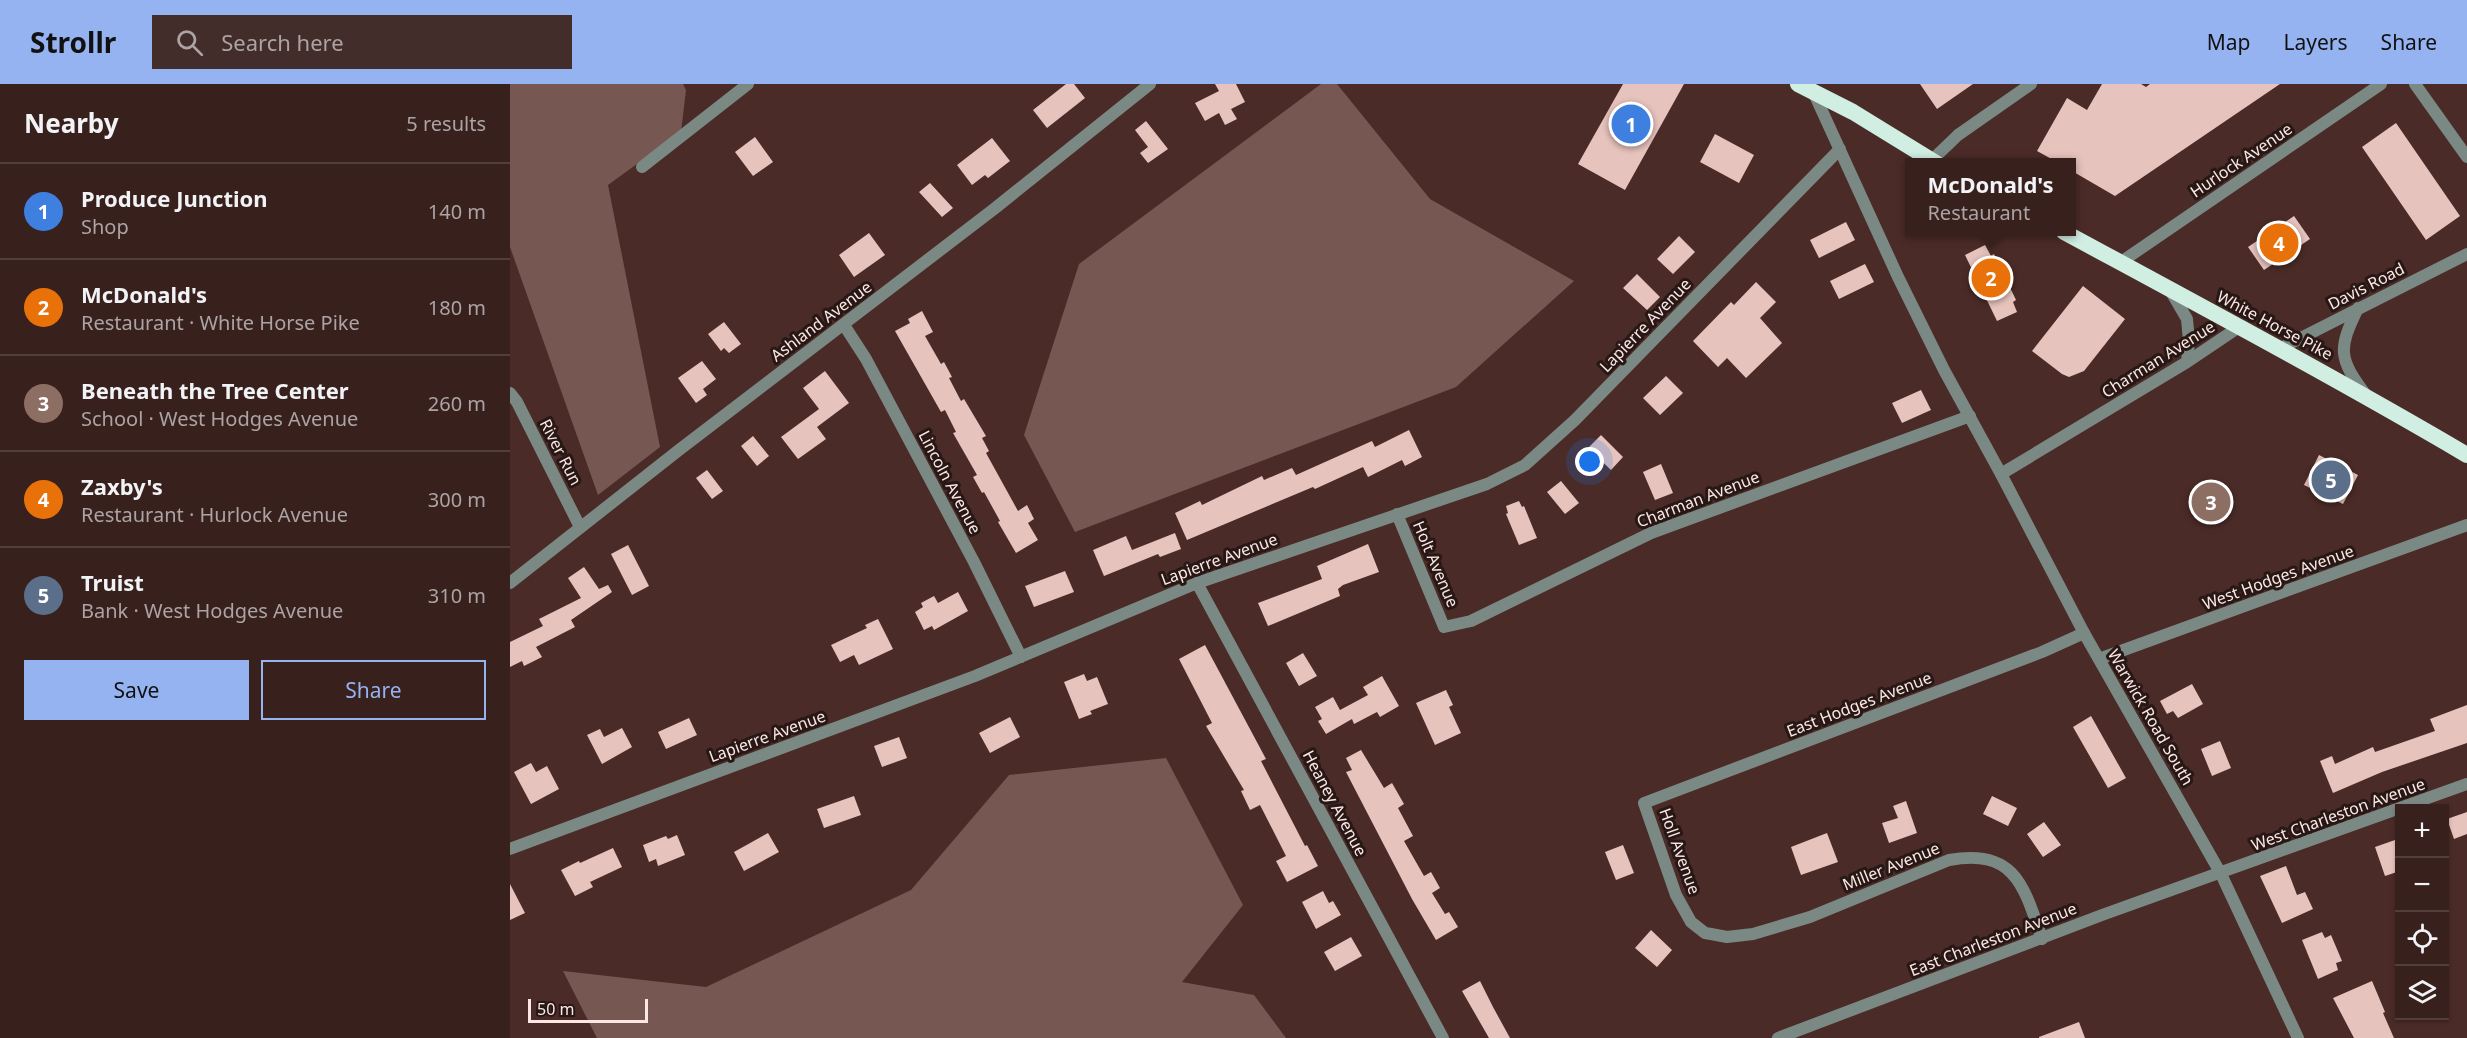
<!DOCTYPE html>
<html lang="en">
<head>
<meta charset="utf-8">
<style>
	body { margin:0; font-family:"Noto Sans",sans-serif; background:#432d2a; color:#f1f3f6 }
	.controls { position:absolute; right:18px; bottom:18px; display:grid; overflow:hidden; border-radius:0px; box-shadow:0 2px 4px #0004 }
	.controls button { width:54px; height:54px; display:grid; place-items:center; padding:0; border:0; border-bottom:2px solid #523e3b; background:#38201d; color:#f1f3f6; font:30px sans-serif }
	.scale { position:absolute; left:18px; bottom:15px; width:120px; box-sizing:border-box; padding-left:6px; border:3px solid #fce7e4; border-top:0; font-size:16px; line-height:21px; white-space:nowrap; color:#fce7e4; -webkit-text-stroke:4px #271816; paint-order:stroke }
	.you { position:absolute; left:1080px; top:378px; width:21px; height:21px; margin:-15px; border:4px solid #fff; border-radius:50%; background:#1a73e8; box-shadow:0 0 0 9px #1a73e833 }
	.badge { display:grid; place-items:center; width:39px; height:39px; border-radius:50%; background:#95b2f1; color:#fff; font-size:20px; font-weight:700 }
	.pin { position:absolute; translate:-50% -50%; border:3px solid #fff; box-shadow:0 2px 6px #0006 }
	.popup { position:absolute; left:1395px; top:74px; width:171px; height:78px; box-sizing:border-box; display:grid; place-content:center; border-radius:0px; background:#38201d; filter:drop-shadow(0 2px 4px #0005); font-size:20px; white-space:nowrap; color:#aba3a4 }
	.popup b { font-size:22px; color:#f1f3f6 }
	.popup::after { content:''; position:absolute; left:50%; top:100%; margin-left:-12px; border:12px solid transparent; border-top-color:#38201d }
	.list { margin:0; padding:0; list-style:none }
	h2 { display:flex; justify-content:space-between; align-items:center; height:78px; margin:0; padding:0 24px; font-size:26px }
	h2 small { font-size:20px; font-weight:400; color:#aba3a4 }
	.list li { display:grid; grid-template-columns:39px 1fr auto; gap:18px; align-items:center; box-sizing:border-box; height:96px; padding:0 24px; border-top:2px solid #523e3b }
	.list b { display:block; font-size:22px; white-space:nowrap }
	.list p { margin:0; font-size:20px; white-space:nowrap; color:#aba3a4 }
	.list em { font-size:20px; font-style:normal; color:#aba3a4 }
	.actions { display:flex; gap:12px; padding:18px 24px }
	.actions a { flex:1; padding:14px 0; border:2px solid #95b2f1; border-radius:0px; text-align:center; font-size:21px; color:#95b2f1 }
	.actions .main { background:#95b2f1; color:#111 }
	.icon { flex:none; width:33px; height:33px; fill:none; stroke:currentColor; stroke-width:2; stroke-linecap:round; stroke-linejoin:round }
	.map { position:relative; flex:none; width:1957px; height:954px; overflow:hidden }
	header { display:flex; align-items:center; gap:36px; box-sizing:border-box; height:84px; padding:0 30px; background:#95b2f1; color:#111 }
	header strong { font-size:28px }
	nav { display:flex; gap:33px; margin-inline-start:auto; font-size:21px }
	.search { width:420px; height:54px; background:#432d2a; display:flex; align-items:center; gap:15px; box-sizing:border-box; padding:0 21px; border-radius:0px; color:#aba3a4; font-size:22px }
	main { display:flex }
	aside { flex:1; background:#38201d }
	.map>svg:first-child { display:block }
</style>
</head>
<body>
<header>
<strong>Strollr</strong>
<div class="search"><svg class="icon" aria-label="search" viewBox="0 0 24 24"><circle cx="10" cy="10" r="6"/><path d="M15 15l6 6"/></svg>Search here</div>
<nav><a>Map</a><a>Layers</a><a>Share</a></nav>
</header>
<main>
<aside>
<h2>Nearby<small>5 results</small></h2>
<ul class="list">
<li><span class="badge" style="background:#3f7fe0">1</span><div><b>Produce Junction</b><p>Shop</p></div><em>140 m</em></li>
<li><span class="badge" style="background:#e8710a">2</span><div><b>McDonald's</b><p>Restaurant · White Horse Pike</p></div><em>180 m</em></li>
<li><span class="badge" style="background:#8d6e63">3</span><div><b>Beneath the Tree Center</b><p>School · West Hodges Avenue</p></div><em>260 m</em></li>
<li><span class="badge" style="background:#e8710a">4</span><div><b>Zaxby's</b><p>Restaurant · Hurlock Avenue</p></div><em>300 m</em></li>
<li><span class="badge" style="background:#5c6f8a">5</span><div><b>Truist</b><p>Bank · West Hodges Avenue</p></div><em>310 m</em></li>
</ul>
<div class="actions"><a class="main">Save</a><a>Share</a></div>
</aside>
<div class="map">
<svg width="1957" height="954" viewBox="0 0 1957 954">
	<rect width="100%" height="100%" fill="#4b2b27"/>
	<!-- forest -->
	<path fill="#765752" d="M0,0H173L176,6L171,48L98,101L150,363L88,411L0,163Z
		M811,0H827L920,115L1064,197L946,303L565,448L514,351L569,180Z
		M656,674L733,821L672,898L744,911L776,954H87L53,887L196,903L401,806L499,691Z"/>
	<!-- building -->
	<path fill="#e7c3bd" d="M556,0H564L575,14L537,44L523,26Z
		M705,0H726L735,18L721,25L727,35L715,41L709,29L695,37L685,19L709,7Z
		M1113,0H1174L1115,106L1068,80Z
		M1410,0H1463L1427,25Z
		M1592,0H1631L1636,3L1640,0H1770L1605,112L1562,87V78H1547L1527,67L1557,14L1577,26Z
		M636,37L658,65L638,79L630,69L638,63L625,46Z
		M1886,39L1950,132L1916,156L1852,63Z
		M1205,50L1244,71L1229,99L1190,78Z
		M245,53L263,78L243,92L225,68Z
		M482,54L500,77L478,94L475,91L462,101L447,81Z
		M420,99L443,124L432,133L409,108Z
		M1784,132L1800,155L1754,186L1738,163Z
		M1336,138L1345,156L1309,174L1300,156Z
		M359,149L375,171L344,193L329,171Z
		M1169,152L1185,168L1163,190L1147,175Z
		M1475,161L1481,172L1484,170L1506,216L1503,218L1507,228L1487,237L1455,171Z
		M1355,180L1364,198L1329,215L1320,197Z
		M1127,190L1150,213L1137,226L1113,204Z
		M1246,198L1266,218L1250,234L1272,259L1236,294L1217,274L1208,283L1183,257L1221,218L1224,221Z
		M1573,202L1615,235L1574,287L1559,293L1552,290L1522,267Z
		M412,227L423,248L415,252L431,280L434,278L442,293L439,294L451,317L454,315L476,352L472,354L479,367L476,369L508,427L517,421L524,435L518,439L528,456L506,469L488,438L490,437L474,408L472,409L463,393L467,391L443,349L446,348L435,326L431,328L385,247L400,239L398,235Z
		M214,238L231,260L219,269L214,264L211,267L198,250Z
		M192,277L206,295L193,305L197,311L186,319L168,294Z
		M315,287L339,319L307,343L316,355L288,375L271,353L309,325L293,304Z
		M1156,292L1173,309L1150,331L1133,314Z
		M1411,306L1421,326L1392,339L1382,319Z
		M899,346L912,373L895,382L892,376L858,393L853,383L805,405L803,403L677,456L665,429L690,417L692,421L752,392L754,396L782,384L786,391L862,357L865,363Z
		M1091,351L1113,373L1101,386L1078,364Z
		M243,352L259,372L247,382L231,362Z
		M1809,371L1848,391L1833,420L1794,401Z
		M1151,380L1163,409L1145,416L1133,388Z
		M197,386L213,407L202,415L186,394Z
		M1051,397L1069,419L1055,430L1037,408Z
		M1009,417L1012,423L1014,422L1027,454L1009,461L996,430L998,429L996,422Z
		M665,449L671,465L650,473L648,470L594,492L583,466L616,452L622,466Z
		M858,460L869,488L833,501L828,505L830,512L758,542L748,519L812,495L807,482Z
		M118,461L139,502L122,511L101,470Z
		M74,483L89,505L98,501L102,508L61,536L65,543L26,563L32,573L14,582L12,577L0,583V558L33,542L29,535L71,514L58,494Z
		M555,487L564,508L524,523L515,502Z
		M448,508L458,527L424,546L422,542L414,546L405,528L413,523L411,519L424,512L428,519Z
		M368,535L383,565L349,581L344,571L330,578L321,561L357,544L355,541Z
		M695,561L756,675L751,677L795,762L797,761L808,782L777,798L766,777L776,772L750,721L740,726L731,707L734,706L696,642L702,639L669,575Z
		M793,569L807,592L789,602L776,579Z
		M574,590L577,597L587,593L598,620L580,627L582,630L569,635L554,598Z
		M872,592L889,622L870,633L867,628L844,640L842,635L816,650L808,637L812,635L805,623L823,613L830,626L858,611L853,603Z
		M1682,600L1693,620L1668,634L1663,627L1657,630L1650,617Z
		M936,606L943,621L939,623L951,649L925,661L906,619Z
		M1957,621V659L1872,688L1823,709L1810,677L1822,672L1825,680L1863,663L1865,668L1925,647L1920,635Z
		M1581,632L1616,694L1598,704L1563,643Z
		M500,633L510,653L480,669L469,649Z
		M179,634L187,651L156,665L148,648Z
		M112,644L122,663L92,680L77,651L90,645L94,653Z
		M389,653L397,674L372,683L364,662Z
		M1710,657L1721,684L1702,692L1691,665Z
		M851,666L874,704L882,699L894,720L888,724L903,752L894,757L914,792L921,788L930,804L922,809L935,830L939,828L948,843L926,856L902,815L836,688L842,686L836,674Z
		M21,679L26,688L37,682L49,705L21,720L4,688Z
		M344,712L351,731L314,744L307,725Z
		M1482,712L1507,724L1498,742L1473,730Z
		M1396,717L1407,749L1379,759L1372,739L1388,734L1383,722Z
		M1957,728V750L1944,755L1937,735Z
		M1534,738L1551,761L1533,773L1517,750Z
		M258,749L269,768L234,787L224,768Z
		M1317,749L1328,778L1291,791L1281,763Z
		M167,751L175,771L148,782L146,775L139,778L133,761L156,752L158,755Z
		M1885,756L1890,767V787L1875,792L1865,763Z
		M1113,761L1124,789L1106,796L1095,768Z
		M103,764L112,783L80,798L83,803L65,812L51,786L69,777L70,779Z
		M1776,782L1787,811L1795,808L1803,825L1772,839L1750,792Z
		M0,800L15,829L0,836Z
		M813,807L819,819L823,817L831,831L806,845L792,818Z
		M1141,846L1162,866L1147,883L1125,864Z
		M1812,848L1815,854L1821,851L1832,877L1826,879L1828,886L1808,895L1792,856Z
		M841,853L852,872L825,887L814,868Z
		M970,897L983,923L1000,954H979L952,907Z
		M1862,897L1875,928L1873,929L1884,954H1844L1823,914Z
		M1569,938L1575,954H1529V953Z"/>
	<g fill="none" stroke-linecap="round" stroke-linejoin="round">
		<!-- minor -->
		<path stroke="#7b8984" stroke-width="12" d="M1905,0L1957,73
			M1422,76L1448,51L1521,0
			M132,83L238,0
			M1611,178L1871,0
			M1660,206L1677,235L1679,257L1677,278
			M1848,224C1828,265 1828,274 1856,311
			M334,241L356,275L464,478L511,573
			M1771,264L1957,170
			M0,309L7,318L70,443
			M1491,390L1677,278L1729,243
			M887,430L934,543L961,537L1141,449L1460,332
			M0,499L169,366L484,125L640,0
			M687,499L933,954
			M1589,575L1957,441
			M0,765L465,592L687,499L977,400L1015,381L1065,336L1330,65
			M1532,855C1514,802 1505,764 1439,776L1300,833L1243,850L1217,853L1201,850L1195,849L1181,838L1166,811L1134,719L1532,568L1574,549"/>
		<!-- tertiary -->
		<path stroke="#7b8984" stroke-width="12" d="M1302,5L1388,193L1434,286L1491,390L1574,549L1711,790L1788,954
			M1268,954L1592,831L1957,700"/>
		<!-- trunk -->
		<path stroke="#d0eee2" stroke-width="16" d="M1288,0L1343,28L1426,79
			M1554,148C1689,221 1824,293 1957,371"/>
	</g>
	<g text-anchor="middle" stroke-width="6" stroke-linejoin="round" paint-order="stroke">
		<!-- street labels -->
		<g font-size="16" fill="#fce7e4" stroke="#271816">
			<text transform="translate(1731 76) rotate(-34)" y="6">Hurlock Avenue</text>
			<text transform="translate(1856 202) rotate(-27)" y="6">Davis Road</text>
			<text transform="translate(311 237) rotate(-37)" y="6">Ashland Avenue</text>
			<text transform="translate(1135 241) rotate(-46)" y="6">Lapierre Avenue</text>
			<text transform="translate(1765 241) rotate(28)" y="6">White Horse Pike</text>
			<text transform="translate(1648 275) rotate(-32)" y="6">Charman Avenue</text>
			<text transform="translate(51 368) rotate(63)" y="6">River Run</text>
			<text transform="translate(440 398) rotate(62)" y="6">Lincoln Avenue</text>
			<text transform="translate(1188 415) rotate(-21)" y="6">Charman Avenue</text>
			<text transform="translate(709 475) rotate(-20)" y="6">Lapierre Avenue</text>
			<text transform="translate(926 480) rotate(67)" y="6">Holt Avenue</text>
			<text transform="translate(1768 493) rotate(-20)" y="6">West Hodges Avenue</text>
			<text transform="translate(1349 620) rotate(-21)" y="6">East Hodges Avenue</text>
			<text transform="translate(1641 633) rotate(60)" y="6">Warwick Road South</text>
			<text transform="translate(257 652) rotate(-20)" y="6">Lapierre Avenue</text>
			<text transform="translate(825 719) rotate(62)" y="6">Heaney Avenue</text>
			<text transform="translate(1828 730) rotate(-20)" y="6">West Charleston Avenue</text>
			<text transform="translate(1170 767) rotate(70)" y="6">Holl Avenue</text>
			<text transform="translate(1381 782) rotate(-22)" y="6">Miller Avenue</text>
			<text transform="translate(1483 855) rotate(-21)" y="6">East Charleston Avenue</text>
		</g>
	</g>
</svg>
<div class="controls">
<button>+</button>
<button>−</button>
<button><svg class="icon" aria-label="locate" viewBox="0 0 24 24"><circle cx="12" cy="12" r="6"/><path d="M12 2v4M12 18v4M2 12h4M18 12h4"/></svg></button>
<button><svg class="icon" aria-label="layers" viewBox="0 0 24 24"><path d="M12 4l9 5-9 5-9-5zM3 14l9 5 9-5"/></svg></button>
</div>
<div class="scale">50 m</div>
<div class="you"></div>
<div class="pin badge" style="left:1121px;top:40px;background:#3f7fe0">1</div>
<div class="pin badge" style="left:1481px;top:194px;background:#e8710a">2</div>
<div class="popup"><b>McDonald's</b>Restaurant</div>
<div class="pin badge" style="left:1701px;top:418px;background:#8d6e63">3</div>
<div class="pin badge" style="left:1769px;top:159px;background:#e8710a">4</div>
<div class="pin badge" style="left:1821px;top:396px;background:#5c6f8a">5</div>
</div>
</main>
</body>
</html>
